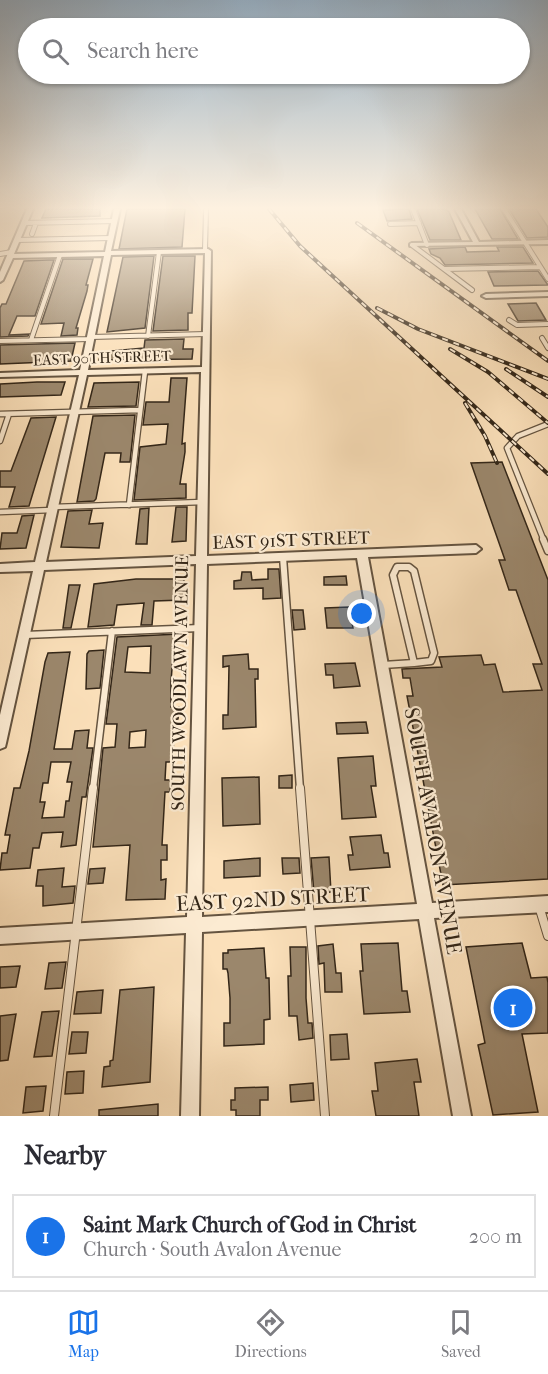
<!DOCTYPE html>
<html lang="en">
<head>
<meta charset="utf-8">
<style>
	body { margin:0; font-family:"IM FELL French Canon",serif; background:#f7f7f7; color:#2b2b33 }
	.you { position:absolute; left:362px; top:614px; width:21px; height:21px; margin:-15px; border:4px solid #fff; border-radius:50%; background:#1a73e8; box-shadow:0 0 0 9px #1a73e833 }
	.badge { display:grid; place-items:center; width:39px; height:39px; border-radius:50%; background:#1a73e8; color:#fff; font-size:20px; font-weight:700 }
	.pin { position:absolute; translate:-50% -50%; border:3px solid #fff; box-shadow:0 2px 6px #0006 }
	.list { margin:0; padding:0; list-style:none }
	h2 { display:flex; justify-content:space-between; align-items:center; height:78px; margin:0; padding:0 24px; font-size:26px }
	h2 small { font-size:20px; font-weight:400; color:#7c7c81 }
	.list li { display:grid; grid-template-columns:39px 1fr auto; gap:18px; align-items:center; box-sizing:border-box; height:84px; margin:0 12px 12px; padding:0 12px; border:2px solid #e1e1e2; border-radius:0px }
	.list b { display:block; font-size:22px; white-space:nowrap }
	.list p { margin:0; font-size:20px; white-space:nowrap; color:#7c7c81 }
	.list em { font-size:20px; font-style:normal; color:#7c7c81 }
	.icon { flex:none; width:33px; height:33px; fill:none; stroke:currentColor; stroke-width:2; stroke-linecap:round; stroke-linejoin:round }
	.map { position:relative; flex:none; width:548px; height:1116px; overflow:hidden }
	.search { position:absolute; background:#fff; box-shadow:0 2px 4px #0004; left:18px; right:18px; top:18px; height:66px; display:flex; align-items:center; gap:15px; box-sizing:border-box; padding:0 21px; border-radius:33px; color:#7c7c81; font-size:22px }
	.sheet { height:174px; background:#fff }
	nav { display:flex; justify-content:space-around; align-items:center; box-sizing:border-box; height:84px; border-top:2px solid #e1e1e2; background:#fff; font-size:16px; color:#7c7c81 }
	nav a { display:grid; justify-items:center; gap:3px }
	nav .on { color:#1a73e8 }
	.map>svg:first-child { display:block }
</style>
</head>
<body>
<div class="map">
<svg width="548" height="1116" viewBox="0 0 548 1116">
	<rect width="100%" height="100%" fill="#fbe0ba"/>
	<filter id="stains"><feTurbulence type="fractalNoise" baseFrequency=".00333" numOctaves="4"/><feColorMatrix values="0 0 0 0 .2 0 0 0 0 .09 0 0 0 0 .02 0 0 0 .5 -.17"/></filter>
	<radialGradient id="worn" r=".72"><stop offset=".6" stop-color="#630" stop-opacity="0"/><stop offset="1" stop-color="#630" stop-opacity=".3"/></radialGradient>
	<!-- building -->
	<path fill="#9b876c" stroke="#332618" stroke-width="1.5" fill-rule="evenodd" d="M46,209H100V216L42,218Z
		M127,209H185L182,247L119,249Z
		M404,209H409L412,219L387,221L383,210Z
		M417,209H445L449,212L461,240H430Z
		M475,209H500L518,239H492Z
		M509,209H536L548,227V237L527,238Z
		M465,247L467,252L499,251L497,247H523L533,263L445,265L440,258L431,254L429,249Z
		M154,256L145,328L107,332L123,257Z
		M163,256H195L192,313H188V330L153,331Z
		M63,259H93L86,285H88L87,291L76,328H78L77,335L61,336L64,323L41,324Z
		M48,260H54L35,316H17L9,335L29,334L28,336L0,337V308L2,304H6L24,261Z
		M538,271L548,285L494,286L488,272Z
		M536,303L546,320L518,321L508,304Z
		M184,339L183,349H193L192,359L99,360L101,352L144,348L145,340Z
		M75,343L71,361L0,364V345Z
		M171,378H187L182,444L185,443V452L180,484H186V498L134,500L140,447L166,444L168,424L143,425L146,402H169Z
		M37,382H65L61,395L0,397V384Z
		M139,382L136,406L88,407L94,383Z
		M135,415L130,462H120L121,453H105L96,499L94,501L77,502L93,416Z
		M56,417L29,506L9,507L15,487H0V471H11L31,418Z
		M502,462L548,580V879L443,885L407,696H413L410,678H403L402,669L442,667L439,657L481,655L484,665L495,664L503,692L542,690L533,664H542L516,590H509L499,560H505L471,463Z
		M176,507H187L186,541L172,542Z
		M149,508L147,544H136L140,509Z
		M92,510L89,524L103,523L99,548L61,547L68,511Z
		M34,515L26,548L0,549L2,533H17L22,516Z
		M268,569H279L281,598L263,599V588L234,589V581L241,580L242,572H251L252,580L268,579Z
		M346,576L347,585H324V577Z
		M136,579H184L183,600L154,601L152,625H141L144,603L117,605L114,625L88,627L94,584Z
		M69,585H80L71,628H63Z
		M349,607L353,628H327L325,608Z
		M292,610H303L305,629L294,630Z
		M179,634L178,641L174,642L171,682V707H179L178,719L174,720L173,762H166L165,780H171L170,792H165L162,845H167V860H161V880L166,879L165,899L126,900L130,845L93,847L103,748L115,747L117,724H106L117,637ZM151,646L150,673L125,672L128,647ZM146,730L145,747L129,748L130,732Z
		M104,650L100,688L86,689L87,654L89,651Z
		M70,652L54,749H72L75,731L89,730L87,748H93L86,797H82L76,845L61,847L63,832L42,833L39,848H33L30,868L0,870L2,853H7L10,835H5L14,788H20L29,751L45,662L48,653ZM51,762H71L67,782H72L69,801H66L64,817L42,818L45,802H40L43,783H48Z
		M248,654L249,669H258V679H255L256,727L223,729V715H228L229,666L223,667V656Z
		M355,663L360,686L334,688L333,675H326L325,664Z
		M366,722L368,733L337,734L336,723Z
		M373,756L376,786H371L376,817L342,819L338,758Z
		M292,775V788H279V776Z
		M259,777L260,824L223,826L222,778Z
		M381,835L384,853H388L390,867L350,870L348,855H353L350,837Z
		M329,857L331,892L314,893L311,858Z
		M260,858V876L224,878V861Z
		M282,858H299L300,873L283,874Z
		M64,868L62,887L75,886L73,903L43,906V886H36L38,870Z
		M105,868L103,883L88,884L90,869Z
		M398,943L402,991H407L410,1012L364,1014L360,971H363L361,944Z
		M522,943L531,978L547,977L548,983V1033L522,1034L538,1112L493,1115L478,1045L485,1043L466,947Z
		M333,944L336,973H341L342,992H325L324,963L319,964L318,946Z
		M290,947H306V998L308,1023H312L313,1038L299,1040L297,1016H289L288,976H291Z
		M264,948L266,978H269L270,1019L264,1020V1044L224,1046V1023H230V998L228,973L227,969H223V953H228V950Z
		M66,962L62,988L45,989L49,963Z
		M20,966L16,987L0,988V967Z
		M154,987L150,1082L102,1087L104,1067L110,1066V1061L113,1060L120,990Z
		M103,990L101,1013L74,1014L77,992Z
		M59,1011L52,1056L34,1057L42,1012Z
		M16,1014L8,1060L0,1061V1016Z
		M72,1032H88L86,1053L69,1054Z
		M347,1034L349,1059L331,1060L330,1035Z
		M417,1059L421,1082H414L419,1116H376L372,1091H378L375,1063Z
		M84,1071L83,1093L65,1094L67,1072Z
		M313,1083L314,1100L291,1102L290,1085Z
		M46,1086L43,1111L23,1113L26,1087Z
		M268,1087V1100H260V1116H236V1110H231V1100H235V1088Z
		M158,1104V1116H99V1110Z"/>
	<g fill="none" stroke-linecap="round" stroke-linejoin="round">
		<!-- lane-far3 casing -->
		<g stroke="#655440" stroke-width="6">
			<path id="lane-far3" d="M413,209L427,245
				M504,209L548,279
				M24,223L115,221
				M390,224L419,223
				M32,234L36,223
				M17,240L111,238
				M412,245L472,290
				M205,251L206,209
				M0,254L12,252
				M444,269L540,267
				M509,320L517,325L548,324
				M148,336L159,252
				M91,337L206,334
				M542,338L548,348
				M31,340L60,255
				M0,341L90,339"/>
		</g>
		<!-- lane-far2 casing -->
		<g stroke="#655440" stroke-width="7">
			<path id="lane-far2" d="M0,414L140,410
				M0,441L9,414
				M129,505L145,371
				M53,507L203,502
				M0,512L52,510
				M544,541L507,448L518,436L548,424"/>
		</g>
		<!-- lane-far1 casing -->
		<g stroke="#655440" stroke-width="9">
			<path id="lane-far1" d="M543,539L548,551
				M283,557L300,789
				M397,567H409L414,571L434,653L431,661L414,663L393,575Z
				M25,635L200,628
				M383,665L414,663
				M93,789L112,631"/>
		</g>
		<!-- lane casing -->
		<g stroke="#655440" stroke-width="10">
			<path id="lane" d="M300,788L325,1116
				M539,906L548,936
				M54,1116L93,788"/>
		</g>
		<!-- street casing -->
		<g stroke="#655440" stroke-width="4">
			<path id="street" d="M27,209H33L14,254L105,252L114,209H120L111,251L208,249L211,251L207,556L476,545L481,549L476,553L368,557L432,903L548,896V912L434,918L471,1116H453L419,919L202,932L199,1116H181L186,933L0,944V928L187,917L196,564L44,570L6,743L5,747L0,749V715L33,571L0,572V564L35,562L79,375L0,377V373L80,370L104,256L13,258L3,280L0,282V272ZM205,253L202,367L88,370L111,255ZM201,372L196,556L46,562L87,375ZM357,558L417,904L202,917L207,564Z
				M455,209H461L479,242L548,240V244L410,246V244L412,243L473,242Z
				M548,292V296L486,298L482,296L486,294Z"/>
		</g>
		<!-- lane-far3 -->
		<use href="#lane-far3" stroke="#fcebd2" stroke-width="4"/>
		<!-- lane-far2 -->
		<use href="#lane-far2" stroke="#fcebd2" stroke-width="4.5"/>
		<!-- lane-far1 -->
		<use href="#lane-far1" stroke="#fcebd2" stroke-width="6"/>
		<!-- lane -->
		<use href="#lane" stroke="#fcebd2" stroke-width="8"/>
		<!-- street -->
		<use href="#street" fill="#fcebd2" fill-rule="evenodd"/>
		<!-- rail casing -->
		<g stroke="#332618" stroke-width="4">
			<path id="rail" d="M269,209L300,246L548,474
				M357,223L548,361
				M377,308L418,329L548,379
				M450,349L488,372L548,423
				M506,369L548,397
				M465,403L485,436L497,463"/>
		</g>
		<!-- rail -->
		<use href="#rail" stroke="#fcebd2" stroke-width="2" stroke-dasharray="6" stroke-linecap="butt"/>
	</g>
	<!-- sky -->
	<linearGradient id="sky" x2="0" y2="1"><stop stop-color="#94acc0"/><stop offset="0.57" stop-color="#fdf1e0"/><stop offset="1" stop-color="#fdf1e0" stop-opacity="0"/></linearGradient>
	<rect width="548" height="365" fill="url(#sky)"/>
	<g text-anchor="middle" stroke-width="4.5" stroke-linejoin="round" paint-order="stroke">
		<!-- far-street labels -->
		<g font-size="15" fill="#332618" stroke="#fcebd2">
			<text transform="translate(102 358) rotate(-2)" y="5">EAST 90TH STREET</text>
		</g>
		<!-- street labels -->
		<g font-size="18" fill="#332618" stroke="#fcebd2">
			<text transform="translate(291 540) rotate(-2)" y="6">EAST 91ST STREET</text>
			<text transform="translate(180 683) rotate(-89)" y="6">SOUTH WOODLAWN AVENUE</text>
		</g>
		<!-- near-street labels -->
		<g font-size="21" fill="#332618" stroke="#fcebd2">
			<text transform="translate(433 831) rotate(80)" y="7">SOUTH AVALON AVENUE</text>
			<text transform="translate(273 899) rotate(-3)" y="7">EAST 92ND STREET</text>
		</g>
	</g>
	<rect width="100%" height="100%" filter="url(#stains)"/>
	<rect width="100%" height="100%" fill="url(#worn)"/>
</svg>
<div class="you"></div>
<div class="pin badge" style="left:513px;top:1008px">1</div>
<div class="search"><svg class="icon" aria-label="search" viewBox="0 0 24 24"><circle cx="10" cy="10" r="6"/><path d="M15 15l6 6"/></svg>Search here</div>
</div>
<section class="sheet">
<h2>Nearby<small></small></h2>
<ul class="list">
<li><span class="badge">1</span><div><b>Saint Mark Church of God in Christ</b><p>Church · South Avalon Avenue</p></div><em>200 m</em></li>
</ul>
</section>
<nav>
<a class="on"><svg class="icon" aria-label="map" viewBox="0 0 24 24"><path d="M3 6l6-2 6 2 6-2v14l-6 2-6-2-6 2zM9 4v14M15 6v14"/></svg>Map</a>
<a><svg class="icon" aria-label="directions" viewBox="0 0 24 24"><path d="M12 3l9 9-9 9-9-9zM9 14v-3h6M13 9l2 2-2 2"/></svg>Directions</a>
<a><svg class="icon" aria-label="saved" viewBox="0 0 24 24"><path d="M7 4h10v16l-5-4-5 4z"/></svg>Saved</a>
</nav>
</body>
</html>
